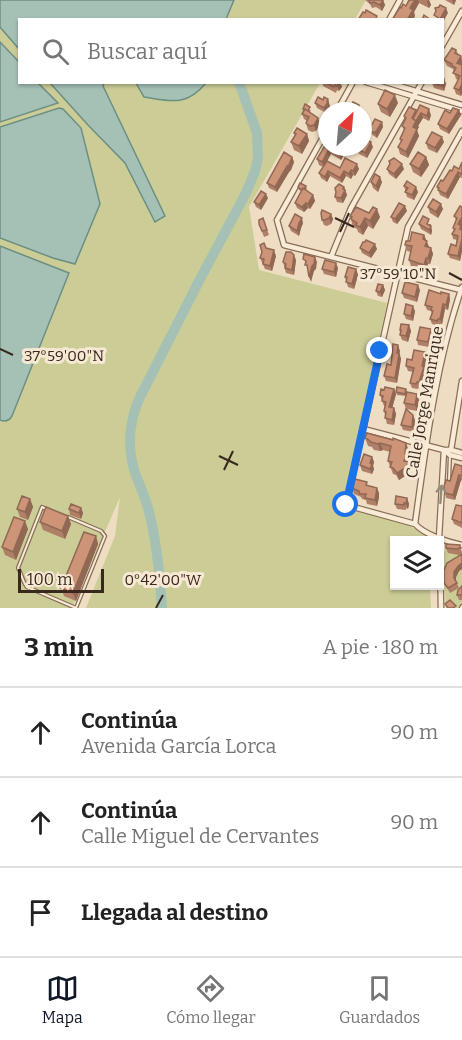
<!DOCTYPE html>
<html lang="es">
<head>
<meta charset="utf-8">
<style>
	body { margin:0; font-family:Bitter,serif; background:#f6f6f6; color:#222 }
	.controls { position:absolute; right:18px; bottom:18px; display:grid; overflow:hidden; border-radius:0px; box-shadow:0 2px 4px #0004 }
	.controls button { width:54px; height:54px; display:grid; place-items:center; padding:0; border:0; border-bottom:2px solid #e0e0e0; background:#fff; color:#222; font:30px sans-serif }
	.compass { position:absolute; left:318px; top:102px; width:54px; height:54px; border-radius:50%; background:#fff; box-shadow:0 2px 4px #0004; rotate:26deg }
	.scale { position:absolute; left:18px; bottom:15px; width:86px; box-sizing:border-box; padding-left:6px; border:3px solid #38281e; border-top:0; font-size:16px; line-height:21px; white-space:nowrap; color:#38281e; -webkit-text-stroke:4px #f6e8d2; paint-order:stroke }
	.stop { position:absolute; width:18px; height:18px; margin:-14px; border:4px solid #1a73e8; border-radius:50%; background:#fff }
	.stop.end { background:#1a73e8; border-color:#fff; box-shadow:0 2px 6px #0008 }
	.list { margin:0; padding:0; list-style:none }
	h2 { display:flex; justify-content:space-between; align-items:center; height:78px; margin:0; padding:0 24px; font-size:26px }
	h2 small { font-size:20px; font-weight:400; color:#767676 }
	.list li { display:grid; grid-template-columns:39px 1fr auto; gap:18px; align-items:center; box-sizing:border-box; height:90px; padding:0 24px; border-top:2px solid #e0e0e0 }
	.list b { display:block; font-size:22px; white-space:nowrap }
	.list p { margin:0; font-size:20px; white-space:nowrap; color:#767676 }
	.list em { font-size:20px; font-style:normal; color:#767676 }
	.icon { flex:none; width:33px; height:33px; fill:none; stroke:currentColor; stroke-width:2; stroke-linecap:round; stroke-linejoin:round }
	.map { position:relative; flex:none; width:462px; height:608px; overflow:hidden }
	.search { position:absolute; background:#fff; box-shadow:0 2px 4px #0004; left:18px; right:18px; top:18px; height:66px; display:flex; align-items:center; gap:15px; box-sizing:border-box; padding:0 21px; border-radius:0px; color:#767676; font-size:22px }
	.sheet { height:348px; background:#fff }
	nav { display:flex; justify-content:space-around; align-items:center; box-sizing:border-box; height:84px; border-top:2px solid #e0e0e0; background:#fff; font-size:16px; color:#767676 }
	nav a { display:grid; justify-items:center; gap:3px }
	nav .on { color:#111827 }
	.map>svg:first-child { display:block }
</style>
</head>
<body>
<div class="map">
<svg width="462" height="608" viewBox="0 0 462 608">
	<rect width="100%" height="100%" fill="#eeddc2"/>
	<!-- green -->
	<path fill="#cbcc96" d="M0,0H366L355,19L20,20V82L320,83L249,207L259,270L387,303L343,506L409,525L421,533L430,536V540H394V586H430L431,608H86L115,536L120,497L72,608H0Z
		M446,548L462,550V608H446L443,555Z"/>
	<!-- water -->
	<path fill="#a5c1b6" stroke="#6c8f83" stroke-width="1.5" d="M0,0H234L226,19L20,20L19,49L0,27Z
		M0,42L19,62L20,82L38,83L58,103L0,122Z
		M50,83H104L103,86L165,216L155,222L125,163L88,125Z
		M136,83H206C186,107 171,101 144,97Z
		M59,108L63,109L81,128L100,204L75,264L53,258L0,238V127Z
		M0,246L69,273L12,416C9,421 5,422 0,420Z"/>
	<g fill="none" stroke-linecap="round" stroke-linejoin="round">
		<!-- river -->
		<path stroke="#a5c1b6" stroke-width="10" d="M162,608C160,577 157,542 149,512C146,499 140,486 135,473C127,448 129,421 140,397L199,281L246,193L255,171L258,158L257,133L239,82"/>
		<!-- lane casing -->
		<g stroke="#886e59" stroke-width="4.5">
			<path id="lane" d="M449,481L450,454
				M46,509L42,507L18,568C22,574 22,581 27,587L76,608
				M68,517L101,531L105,536L76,608
				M461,608L462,606"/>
		</g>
		<!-- street casing -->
		<g stroke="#886e59" stroke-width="7">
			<path id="street" d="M389,20L400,0
				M442,46L462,11
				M366,82L462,111
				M386,82L462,105
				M337,111L353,82
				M327,130L277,220L284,245L461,290
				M331,257L351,208L422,82
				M363,429L408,227L462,131
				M451,450L462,453
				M462,458L450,455L444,450L363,429L346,505L415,524C425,535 448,542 462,545
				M415,524C426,444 436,363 462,287
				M439,538L444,450H451L462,381
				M440,560L441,608"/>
		</g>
		<!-- lane -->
		<use href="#lane" stroke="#f9ebd6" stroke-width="2"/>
		<!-- street -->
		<use href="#street" stroke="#f9ebd6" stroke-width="4.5"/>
	</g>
	<!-- wall -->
	<path fill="#b07f67" d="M365,0H383L385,5L382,11L376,7L372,8L370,4Z
		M409,0H429L431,5L429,8L419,3L414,12L415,16L413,20H392L401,8L406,6Z
		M445,0H456L454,5Z
		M456,50L458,54L461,56L462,59V94L461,96L456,94L454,88L458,80L456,79L453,69L447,66L444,60Z
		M444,79L446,84L444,91L434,88L432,83Z
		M322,82H340L342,87L339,91L337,90L336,93L323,86Z
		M328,99L330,107L326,113L317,108L315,103L323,100Z
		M398,103L390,117L381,112L378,104Z
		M303,109L311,110L310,112L320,123L316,131L312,132L308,130L306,123L307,121L304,119L302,114L303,111Z
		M416,110L417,112L431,115L429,121L423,118L418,126L419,127L417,130L419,136L408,158L400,154L398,147L401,142L400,139L404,130L402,126L405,120L404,116Z
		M459,110L461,115L449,134L440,129L438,124L450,113Z
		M382,122L383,127L377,138L371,134L369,130Z
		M294,133L307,134L309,141L302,154L294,150L291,142L295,136Z
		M327,142L346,151L341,160L331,154L327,161L340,168L359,169L355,176L353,175L351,179L346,176L342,183L330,176L327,182L321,178L319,173L323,167L319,165L317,159Z
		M444,142L437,153L428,149L426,143Z
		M373,147L367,158L359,154L357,148Z
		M292,157L294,162L291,170L289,172L277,192L269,188L267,183Z
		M426,157L429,165L421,177L413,172L410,164Z
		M462,162V178L460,177L448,199L440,195L437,187L443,181L452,171L459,169Z
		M387,169H404L396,179L389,174Z
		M371,182H382L378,192L373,188Z
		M306,186L307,189L306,190L313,195L315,201L310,209L308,208L304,212L297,208L295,203L301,191L299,190L298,187Z
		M404,186L418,192L414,200L407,197Z
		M344,187L347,195L343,203L337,202L335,197Z
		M268,198L261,210L256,207L254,202Z
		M460,206L462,228V251L460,261L450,258L448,254L456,246L457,240L453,239L452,234L454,230L453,228L456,220L454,216Z
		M428,207L443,209L438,218L430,213Z
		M407,211L397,224L393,222L391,217Z
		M369,213L380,217L373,229L368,226L363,235L358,232L357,229L353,227L350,216Z
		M331,214L333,219L331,224L327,226L324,225L322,220Z
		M263,218L269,235L264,237L259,224Z
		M303,223L301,228L299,236L291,231L289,226Z
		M419,224H431V226L432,231L431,235L421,229Z
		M424,235L429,247L431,248L433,254L430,264H428L426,271L411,266L409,260L411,252L407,251L405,245L410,241Z
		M266,248L276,256L272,271L265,269L260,258Z
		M360,248L377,249L371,258L362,253Z
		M296,260L294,275L286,273L283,262Z
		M338,268L336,277L324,274L322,269Z
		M356,269L358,275L354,289L348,287L345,277Z
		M383,285L385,290L382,297L378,296L376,291Z
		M420,290L417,302L404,298L402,293Z
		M441,294H449L450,299L448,310L445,309L442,324H440L439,326L432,324L430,319L432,314L431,311L427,310L425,305Z
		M415,311L413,321L406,319L404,314Z
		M409,325L411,331L408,342L402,340L400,335L401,332L400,330Z
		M431,329L432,334L429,347L418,345L417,340Z
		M398,345L401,359L397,383L386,381L384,376L391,365Z
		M427,357L425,367L426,372L420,387H419L418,389L412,388L410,383L413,372L408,371L406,366L412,360Z
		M394,389L396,394L392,408H394L396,414L394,425L387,424L384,411L385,406H384L380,395L384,390Z
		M406,389L407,392L417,394L419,399L417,411L406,409L404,403L406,396L397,395L396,392Z
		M415,420L414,432L403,430L401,425Z
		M365,438L409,451L408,459L411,470L409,477L405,476L399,480L396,475L393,474L388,461L390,452L383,450L380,451L374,450L372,447L368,446Z
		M372,457L374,462L373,466L374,469L372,474L362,471L360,465Z
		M462,466V481L461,480L455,500L446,498L445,493L450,481Z
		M368,486L379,493L377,506L367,504L366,500L362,499L361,497L354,494L352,488Z
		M407,498L409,504L408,509L406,508V510L397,509L395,504Z
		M30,499L33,507L28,520L20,517L17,509Z
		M462,506V528L454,524L452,519Z
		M81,508L83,513L81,519L70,515L69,509Z
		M68,516L71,524L65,539L43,530L40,522Z
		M28,529L16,560L5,555L2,547Z
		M96,536L98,544L76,601L64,596L61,588Z
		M460,545L462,554L459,555L448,553L446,548Z
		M462,554V569L459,571L456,577V581L459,588L450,593L444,583Z
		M462,586V600H459L457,595Z"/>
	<!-- shaded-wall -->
	<path fill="#906854" d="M383,0L385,5L382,11L380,5Z
		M415,0H418L419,3L414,12L415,16L413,20H407L410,8Z
		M428,0H429L431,5L429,8L427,2Z
		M452,0H456L454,5Z
		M446,8L448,13L442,24V20L440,19Z
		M461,56L462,64L460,69L457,63Z
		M444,79L446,84L444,91L442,86Z
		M339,82H340L342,87L339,91L337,86Z
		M462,84V94L461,96L459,90Z
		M395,95L398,103L390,117L387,109Z
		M328,99L330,107L326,113L324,108Z
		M359,105L361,111H356Z
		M429,109L431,115L429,121L427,116Z
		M416,110L418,117L421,113L423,118L418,126L419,127L417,130L419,136L408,158L406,152L413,127L412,118Z
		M459,110L461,115L449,134L447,129Z
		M318,118L320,123L316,131L314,125Z
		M382,122L383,127L377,138L375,133Z
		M307,134L309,141L302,154L299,146Z
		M442,137L444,142L437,153L435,148Z
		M371,142L373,147L367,158L365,153Z
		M344,147H345L346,151L341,160L339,155Z
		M329,149L331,154L324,167L322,162Z
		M292,157L294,162L291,170L289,172L277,192L275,187Z
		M426,157L429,165L421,177L419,169Z
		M357,164L359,169L355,176L353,171Z
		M402,164L404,169L396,179L394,174Z
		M351,170L353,175L351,179L349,174Z
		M328,171L330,176L327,182L325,177Z
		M344,171L346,176L342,183L340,178Z
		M458,172L460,177L448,199L446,194Z
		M380,177L382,182L378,192L376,186Z
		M344,187L347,195L343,203L341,198Z
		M416,187L418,192L414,200L412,195Z
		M266,194L268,198L261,210L259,205Z
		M313,195L315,201L310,209L308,204Z
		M306,203L308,208L304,212L302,207Z
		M441,204L443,209L438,218L436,212Z
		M405,206L407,211L397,224L395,219Z
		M377,209L380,217L373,229L370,221Z
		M331,214L333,219L331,224L329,218Z
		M462,217V232L461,234L458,224Z
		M302,218L303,223L301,228L299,236L297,231L299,223Z
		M365,218L368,226L363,235L360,227Z
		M431,226L432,231L431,235L429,230Z
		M424,235L429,247L427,252L423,239Z
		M462,239V251L460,261L458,256Z
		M375,244L377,249L371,258L369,253Z
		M431,248L433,254L430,264L428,258Z
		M274,250L276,256L272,271L270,266Z
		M294,255L296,260L294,275L292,270Z
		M315,257L317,262L316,269L314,271L311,282L309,277Z
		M426,258L428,264L426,271L424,265Z
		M336,263L338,268L336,277L334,272Z
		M356,269L358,275L354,289L352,284Z
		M383,285L385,290L382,297L380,292Z
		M418,285L420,290L417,302L415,297Z
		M449,294L450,299L448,310L446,305Z
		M443,304L445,309L442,324L440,319Z
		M413,306L415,311L413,321L411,316Z
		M409,325L411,331L408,342L406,336Z
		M431,329L432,334L429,347L428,342Z
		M398,345L400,351L398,358L397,353Z
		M425,352L427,357L425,367L426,372L420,387L419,382Z
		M399,354L401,359L397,383L395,378Z
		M394,389L396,394L391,413L389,407Z
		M417,394L419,399L417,411L415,405Z
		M394,408L396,414L394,425L392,420Z
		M413,415L415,420L414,432L412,427Z
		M380,443L383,450L380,451L378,444Z
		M406,443L409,451L408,459L411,470L409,477L404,461Z
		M372,457L374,462L373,466L374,469L372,474L370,469V463Z
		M403,469L405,476L399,480L397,473Z
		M459,475L461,480L455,500L453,495Z
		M377,488L379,493V498L377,506L375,500Z
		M407,498L409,504L408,509L406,504Z
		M30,499L33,507L28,520L25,512Z
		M81,508L83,513L81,519L79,513Z
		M68,516L71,524L65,539L62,531Z
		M25,521L28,529L16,560L13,552Z
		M96,536L98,544L76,601L73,593Z
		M462,563V569L459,571L456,577V583L454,578V572L458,566Z"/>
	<!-- building -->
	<path fill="#cd9478" stroke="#906854" stroke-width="1.5" d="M369,0H383L380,5L374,2L370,3Z
		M409,0H415L410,8L413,10L407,20H392L400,7L401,8L403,4L406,6Z
		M440,5L446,8L440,19L434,15L436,11L435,8L439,7Z
		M366,10L377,16L375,20H358L363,12L365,13Z
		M424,15L431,20H422Z
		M452,48L456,50L455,53L461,56L457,63L462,65V84L459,90L454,88L460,76L453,73L456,68L451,65L452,64L444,60Z
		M442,79H444L442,86L432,83L442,82Z
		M325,82H339L337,86L335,85L334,87Z
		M385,90L395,95L387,109L378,104Z
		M318,97L323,100L324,97L328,99L327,101L328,102L324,108L315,103Z
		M353,102L359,105L356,111H346L347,109L344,107L347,103L351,105Z
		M305,104L310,107L308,111L305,109L304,110L303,109Z
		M420,105L429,109L427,116L421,113L416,121L413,119Z
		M409,107L416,110L412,118L416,121L413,127L417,129L406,152L398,147L402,140L400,139L405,128L402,126L406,118L404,116Z
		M453,108L459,110L447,129L438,124L445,110L450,113Z
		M305,109L318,118L314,125L310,126L307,124L306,123L309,117L302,114Z
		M375,119L382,122L375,133L369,130Z
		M297,128L307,134L299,146L291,142L296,134L294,133Z
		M432,132L442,137L435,148L426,143Z
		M367,140L371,142L365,153L357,148L358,147H363V141L366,143Z
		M327,142V147H344L339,155L329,149L322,162L317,159Z
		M284,152L292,157L289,165L287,166L275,187L267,183Z
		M418,152L426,157L419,169L410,164Z
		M345,158L357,164L353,171L351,170L349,174L344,171L340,178L328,171L325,177L319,173L327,161L340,168Z
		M394,158L402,164L394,174L387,169L390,164L389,161Z
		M462,162V174L458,172L446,194L438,190L439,188L437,187L441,180L443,181L450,170L452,171L454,166L459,169Z
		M375,174L380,177L376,186L371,182Z
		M407,181L416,187L412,195L405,192L408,188L404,186Z
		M300,183L306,186L304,189L303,188L302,190L298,187Z
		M339,184L344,187L343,189L345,190L341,198L335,197L336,192L335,188Z
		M303,188L313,195L308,204L306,203L302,207L295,203Z
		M261,191L266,194L259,205L254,202Z
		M433,199L441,204L436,212L428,207Z
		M399,203L405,206L395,219L391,217Z
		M460,206L462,207V217L458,224L461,226L460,229L462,230V239L458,256L448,254L451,244L456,246L458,236L452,234L455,229L453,228L457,218L454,216Z
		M356,207L369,213L373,207L377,209L370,221L365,218L360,227L356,225L357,223L351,219L352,217L350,216Z
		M322,210L331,214L329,218L325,220H322L321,213Z
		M295,214L302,218L299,223L297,231L289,226Z
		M423,216L429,219L427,224L431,226L429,230L419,224Z
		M263,218L267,230L262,231L259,224V220Z
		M412,232L424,235L423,239L427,241L425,246L431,248L428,258H426L424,265L409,260L412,246L405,245L406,241H410Z
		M366,240L375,244L369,253L360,248L363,242H365Z
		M264,243L266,248L274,250L270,266L263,264L264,259L260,258L262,252L260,245Z
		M286,252H291L294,255L292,270L285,268L286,264L283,262Z
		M304,254L315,257L314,264L312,266L309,277L307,265H305L306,261L303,259Z
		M325,260L336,263L334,272L322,269Z
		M348,267L356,269L352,284L346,282L347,277H345Z
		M405,282L418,285L415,297L402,293Z
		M378,284L383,285L380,292L376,291Z
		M429,290L441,294V292L449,294L446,305L443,304L440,319H438L437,321L430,319L433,311L431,310L432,307L425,305Z
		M406,304L413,306L411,316L404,314Z
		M401,324L409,325L406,336L400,335L401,330H400Z
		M420,327L431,329L428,342L417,340Z
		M393,344L398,345L397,353L399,354L395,378L384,376L387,364L391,365Z
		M414,350L425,352L422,366L424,367L419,382H417L416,384L410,383L414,368L406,366L407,359L412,360Z
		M385,387L394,389L389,407L394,408L392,420L385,418L386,412L384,411L386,402L382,401L383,396L380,395L381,389L384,390Z
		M397,387L406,389L405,394L396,392Z
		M407,392L417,394L415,405L404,403Z
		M406,409L413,415L412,427L401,425Z
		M367,433L393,440V438L406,443L405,454L406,455L404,461L408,462L406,470L403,469L397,473L393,468L390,467L392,462L388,461L391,446L380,443L378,444L371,442L369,440L365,438Z
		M364,454L372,457L370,463L372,464L370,469L360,465Z
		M455,464L462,466V476L459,475L453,495L445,493L444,486L446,480L450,481Z
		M355,479L367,482L366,485L377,488L375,500L365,498L366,494H360L359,491L352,488Z
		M22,496L30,499L25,512L17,509Z
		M396,496L407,498L406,504L404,503V505L395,504Z
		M71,504L81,508L79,513L69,509Z
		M456,505L462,506V523L452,519Z
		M46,507L68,516L62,531L40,522Z
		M14,517L25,521L13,552L2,547Z
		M84,532L96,536L73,593L61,588Z
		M446,544L460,545V548L457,549L446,548Z
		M462,554V563L458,566L454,572V578L457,583L448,588L444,583V570L447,563Z
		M462,586V595H457L458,590Z
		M450,600L456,606L453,608H448L445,604Z"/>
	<!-- one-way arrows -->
	<defs><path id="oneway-shaft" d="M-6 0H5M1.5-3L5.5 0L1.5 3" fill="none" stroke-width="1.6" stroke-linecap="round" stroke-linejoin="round" transform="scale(1.5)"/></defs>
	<use stroke="#988a7a" href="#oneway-shaft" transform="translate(441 494) rotate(-86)"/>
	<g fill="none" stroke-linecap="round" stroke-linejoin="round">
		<!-- route -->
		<path stroke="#1a73e8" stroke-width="8" d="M346,505L380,351"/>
	</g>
	<!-- ticks -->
	<path fill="none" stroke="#38281e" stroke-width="2" d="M335,218L354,227M340,232L349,213M449,273L462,280M0,349L13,355M219,456L238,465M224,470L233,451M156,608L163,595"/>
	<g text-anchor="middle" stroke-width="6" stroke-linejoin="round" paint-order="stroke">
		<!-- street labels -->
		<g font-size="16" fill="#38281e" stroke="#f6e8d2">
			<text transform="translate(424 402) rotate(-80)" y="6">Calle Jorge Manrique</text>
		</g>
	</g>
	<g font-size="15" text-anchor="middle" fill="#38281e" stroke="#f6e8d2" stroke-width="6" stroke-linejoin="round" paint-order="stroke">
		<text x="398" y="279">37°59'10"N</text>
		<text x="64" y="361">37°59'00"N</text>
		<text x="163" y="585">0°42'00"W</text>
	</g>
</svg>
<div class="controls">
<button><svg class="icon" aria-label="layers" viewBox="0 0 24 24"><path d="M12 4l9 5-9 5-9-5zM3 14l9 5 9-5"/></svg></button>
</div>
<svg class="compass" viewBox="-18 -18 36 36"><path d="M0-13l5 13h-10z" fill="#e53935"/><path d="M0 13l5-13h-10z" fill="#767676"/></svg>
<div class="scale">100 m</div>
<div class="stop" style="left:346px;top:505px"></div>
<div class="stop end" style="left:380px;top:351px"></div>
<div class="search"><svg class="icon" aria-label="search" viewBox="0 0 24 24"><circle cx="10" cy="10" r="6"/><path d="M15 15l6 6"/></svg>Buscar aquí</div>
</div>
<section class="sheet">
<h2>3 min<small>A pie · 180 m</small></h2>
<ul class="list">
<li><svg class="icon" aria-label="ahead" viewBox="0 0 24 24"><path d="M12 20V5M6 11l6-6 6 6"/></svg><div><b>Continúa</b><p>Avenida García Lorca</p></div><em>90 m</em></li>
<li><svg class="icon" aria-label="ahead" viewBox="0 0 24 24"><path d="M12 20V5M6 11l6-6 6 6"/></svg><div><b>Continúa</b><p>Calle Miguel de Cervantes</p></div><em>90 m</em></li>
<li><svg class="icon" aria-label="arrive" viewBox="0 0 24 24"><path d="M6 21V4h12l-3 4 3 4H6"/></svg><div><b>Llegada al destino</b></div></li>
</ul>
</section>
<nav>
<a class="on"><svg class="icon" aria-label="map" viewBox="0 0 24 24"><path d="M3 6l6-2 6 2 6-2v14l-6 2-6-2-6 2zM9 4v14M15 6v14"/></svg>Mapa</a>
<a><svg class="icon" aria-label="directions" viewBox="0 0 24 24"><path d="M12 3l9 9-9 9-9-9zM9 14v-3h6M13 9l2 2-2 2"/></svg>Cómo llegar</a>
<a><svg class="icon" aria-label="saved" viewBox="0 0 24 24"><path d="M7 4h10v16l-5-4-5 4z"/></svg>Guardados</a>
</nav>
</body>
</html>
